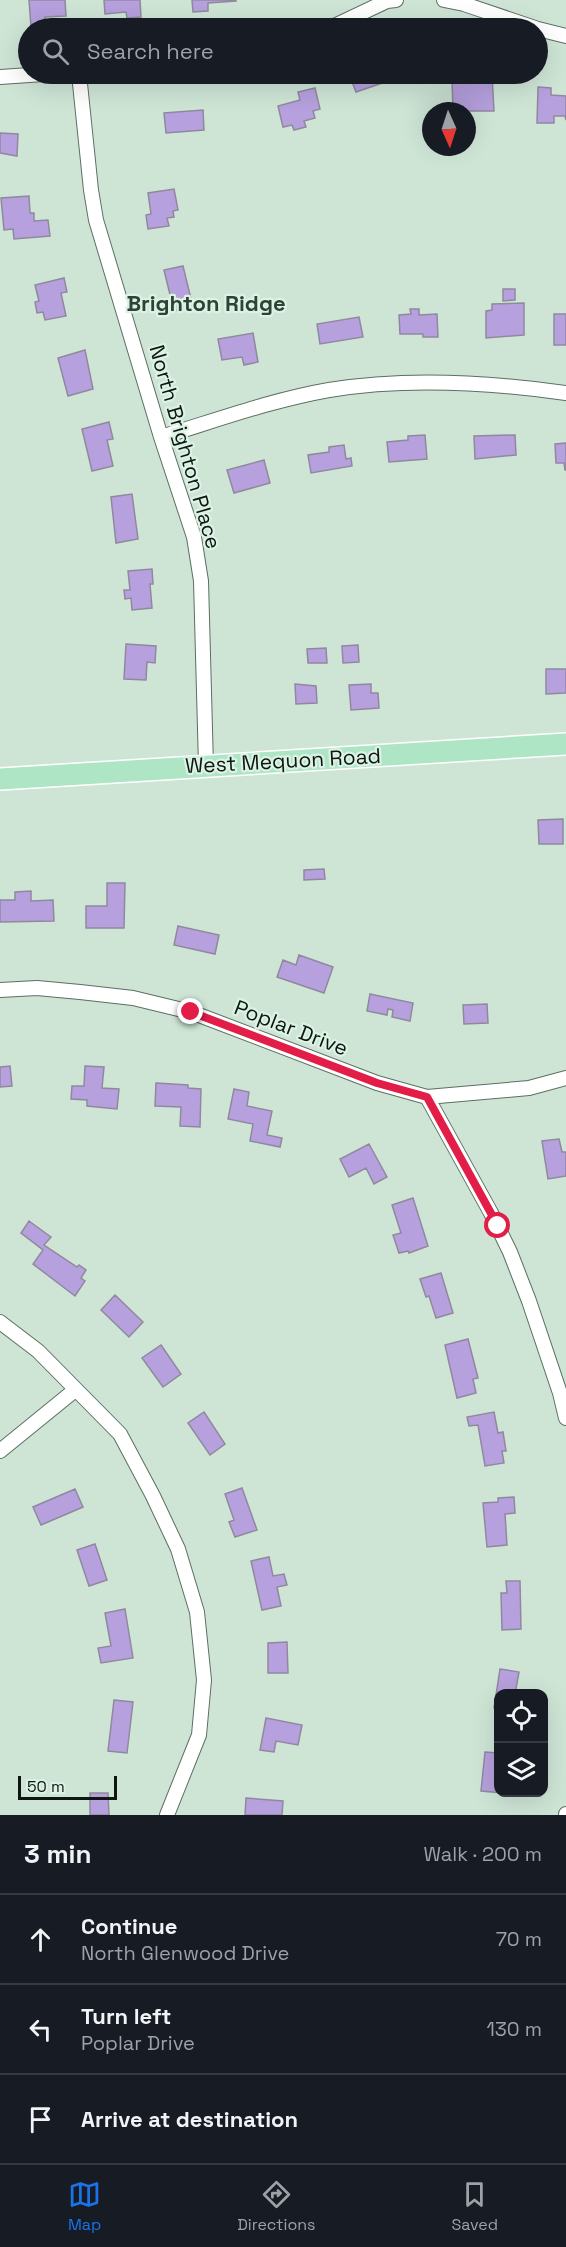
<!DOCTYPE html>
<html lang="en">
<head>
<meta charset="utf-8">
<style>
	body { margin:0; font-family:"Space Grotesk",sans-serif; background:#242831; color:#f1f3f6 }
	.controls { position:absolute; right:18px; bottom:18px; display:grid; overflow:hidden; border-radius:12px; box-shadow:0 6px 24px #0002 }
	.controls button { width:54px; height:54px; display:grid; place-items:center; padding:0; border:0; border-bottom:2px solid #363941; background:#171b24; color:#f1f3f6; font:30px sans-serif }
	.compass { position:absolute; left:422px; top:102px; width:54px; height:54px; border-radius:50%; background:#171b24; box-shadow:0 6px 24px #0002; rotate:177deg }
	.scale { position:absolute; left:18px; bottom:15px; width:99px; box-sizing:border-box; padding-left:6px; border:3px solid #0e1611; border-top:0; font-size:16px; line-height:21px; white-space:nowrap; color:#0e1611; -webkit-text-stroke:4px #dbf2e4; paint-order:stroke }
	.stop { position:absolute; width:18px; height:18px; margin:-14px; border:4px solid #e11d48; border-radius:50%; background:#fff }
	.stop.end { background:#e11d48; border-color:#fff; box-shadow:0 2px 6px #0008 }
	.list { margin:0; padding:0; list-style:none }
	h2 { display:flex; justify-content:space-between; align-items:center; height:78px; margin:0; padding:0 24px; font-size:26px }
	h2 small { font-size:20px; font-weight:400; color:#9ea1a6 }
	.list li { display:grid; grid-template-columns:39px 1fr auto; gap:18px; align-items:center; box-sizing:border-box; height:90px; padding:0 24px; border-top:2px solid #363941 }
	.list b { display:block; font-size:22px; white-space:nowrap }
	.list p { margin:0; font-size:20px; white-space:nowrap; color:#9ea1a6 }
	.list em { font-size:20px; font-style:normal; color:#9ea1a6 }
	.icon { flex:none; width:33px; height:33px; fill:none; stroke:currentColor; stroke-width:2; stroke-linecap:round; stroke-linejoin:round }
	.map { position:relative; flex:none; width:566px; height:1815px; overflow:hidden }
	.search { position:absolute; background:#171b24; box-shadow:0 6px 24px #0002; left:18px; right:18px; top:18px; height:66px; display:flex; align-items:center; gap:15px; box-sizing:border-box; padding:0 21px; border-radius:33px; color:#9ea1a6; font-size:22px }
	.sheet { height:348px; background:#171b24 }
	nav { display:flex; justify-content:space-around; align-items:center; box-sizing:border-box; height:84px; border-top:2px solid #363941; background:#171b24; font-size:16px; color:#9ea1a6 }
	nav a { display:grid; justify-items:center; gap:3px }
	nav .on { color:#1a73e8 }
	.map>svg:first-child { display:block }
</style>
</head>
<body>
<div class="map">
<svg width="566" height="1815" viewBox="0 0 566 1815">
	<rect width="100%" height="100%" fill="#cee5d6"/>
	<!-- building -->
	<path fill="#b6a0dd" stroke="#90899e" stroke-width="1.5" d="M29,0H65L66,16L45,17L46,26L31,27Z
		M104,0H140L141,17L127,18L126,12L105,14Z
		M192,0H236V1L208,3V11L193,12Z
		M349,74H388L391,80L356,92Z
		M474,74H492L494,111H453L452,80L475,78Z
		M538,87L551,88V95L566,96V120L565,116H554V123H537Z
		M315,88L320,109L313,111L315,118L304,121L306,127L294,130L292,125L283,127L278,106L300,100L298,92Z
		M203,110L204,130L166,133L164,113Z
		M0,133L18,134L17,156L0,153Z
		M174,189L178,210L173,211L174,217L167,218L169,226L148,229L146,215L151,214L148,193Z
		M29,196L30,213H34V221L48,220L50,236L14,239L13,229L4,230L1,198Z
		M183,266L193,307L174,311L164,270Z
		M64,278L67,292L61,293L66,316L45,320L43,312L37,313L35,302L39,301L35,285Z
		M503,289H515V300L503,301Z
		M524,303V335L486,338V311L492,310V304Z
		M410,309H419V315L437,314L438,337H423V334H400L399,315L411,314Z
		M554,314H566V345H554Z
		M359,317L363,337L320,344L317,324Z
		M253,333L258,362L244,365L242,357L222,360L218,339Z
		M85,350L93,389L68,396L58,358Z
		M109,422L113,439L107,440L113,466L92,471L82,429Z
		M425,435L427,459L389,462L387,442L408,440V436Z
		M515,435L516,455L475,459L474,436Z
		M566,443V470H565L564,463H556L555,444Z
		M344,445L346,459L351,458L352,466L311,473L308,455L329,452V447Z
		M264,460L270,483L234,493L227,470Z
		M132,494L138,539L116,543L111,497Z
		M152,569L153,584H150L152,608L132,610L131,598L125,599L124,590H130L128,571Z
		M126,644L156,646L155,663L147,662L146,680L124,679Z
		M358,645L359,662L343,663L342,646Z
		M326,648L327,663H308L307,649Z
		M546,669H566V693L546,694Z
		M295,684L316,686L317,703L296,704Z
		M371,684V693H378L379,708L351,710L349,685Z
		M563,819V844H539L538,820Z
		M324,869L325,879L304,880V870Z
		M107,883H125L124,928H86V906H107Z
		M31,891V901L53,900L54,921L0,922V900H15V892Z
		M178,926L219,935L215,954L174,945Z
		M299,955L333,967L324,993L277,977L283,960L296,965Z
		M370,994L413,1003L410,1021L392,1017L393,1010L388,1009L387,1015L367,1011Z
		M487,1004L488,1023L464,1024L463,1005Z
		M10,1066L12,1086L0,1087V1067Z
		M85,1066L104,1067L102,1088L119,1089L117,1109L87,1106V1100L71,1099L72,1086H84Z
		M156,1083L188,1085V1088L201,1089L200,1127L180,1126L181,1107L155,1106Z
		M234,1089L249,1092L247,1106L272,1111L267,1135L282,1138L280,1147L250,1141L253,1124L228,1119Z
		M559,1139L562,1152H566V1176L548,1179L542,1141Z
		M369,1144L387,1177L374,1184L366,1168L349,1177L340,1159Z
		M413,1198L428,1246L409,1253L408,1251L399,1253L393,1235L401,1233L392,1205Z
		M29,1221L51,1237L44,1245L77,1267L79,1265L86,1270L81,1278L85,1281L75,1296L33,1264L43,1250L21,1233Z
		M441,1273L453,1313L436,1318L429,1296L426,1297L420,1279Z
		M115,1295L143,1322L129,1337L101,1310Z
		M468,1339L478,1378L473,1379L476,1393L457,1398L445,1345Z
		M161,1345L181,1374L163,1387L142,1358Z
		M204,1412L225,1444L210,1455L188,1423Z
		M494,1412L498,1433L503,1432L506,1451H502L504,1463L485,1466L478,1425L469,1426L467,1417Z
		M242,1488L257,1530L235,1537L229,1522L234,1520L225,1494Z
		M75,1489L83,1507L41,1525L33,1507Z
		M514,1497L515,1513L505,1514L507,1545L487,1547L483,1503L498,1502V1498Z
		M95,1544L107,1580L89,1586L77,1550Z
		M269,1557L273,1576L284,1574L287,1585L277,1587L281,1606L262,1610L251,1561Z
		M506,1581H520L521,1629L502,1630L501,1593H507Z
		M125,1609L133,1658L101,1663L98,1648L111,1646L105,1613Z
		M287,1642L288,1673H268V1643Z
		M500,1669L519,1672L515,1694H498V1709L494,1708Z
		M114,1700L133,1702L127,1753L108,1751Z
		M266,1718L302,1725L298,1745L276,1741L274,1752L260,1750Z
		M485,1752L498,1753V1792L503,1793L481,1791Z
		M90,1793H108L109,1815H90Z
		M246,1798L283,1801L282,1815H245Z"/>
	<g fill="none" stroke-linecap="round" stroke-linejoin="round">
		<!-- minor casing -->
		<g stroke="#5b6f62" stroke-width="16">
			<path id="minor" d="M444,0L464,4L535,28
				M330,28L387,1L396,0
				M538,29L566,36
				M79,74L91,190L96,220L161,437L194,537L201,581L206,766
				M0,77L44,74
				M161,437C217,420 272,400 329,390C407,377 488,382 566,393
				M0,990L37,988L80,992L133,998L191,1012L377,1083L427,1097L529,1088L566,1078
				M427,1097L491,1213L510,1252L529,1301L560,1393L566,1418
				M0,1322L38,1351L120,1434L153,1496L178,1549L197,1612L204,1680L199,1735L167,1815
				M0,1451L75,1390
				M566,1815V1814"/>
		</g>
		<!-- primary casing -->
		<g stroke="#fff" stroke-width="24">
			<path id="primary" d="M0,779L566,744"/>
		</g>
		<!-- minor -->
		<use href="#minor" stroke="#fff" stroke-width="14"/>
		<!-- primary -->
		<use href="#primary" stroke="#ade5c5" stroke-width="21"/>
	</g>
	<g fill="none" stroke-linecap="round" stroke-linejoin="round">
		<!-- route -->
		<path stroke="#e11d48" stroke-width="8" d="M191,1012L377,1083L427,1097L498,1226"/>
	</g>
	<g text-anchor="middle" stroke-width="4.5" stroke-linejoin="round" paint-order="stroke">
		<!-- street labels -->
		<g font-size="21" fill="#0e1611" stroke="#dbf2e4">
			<text transform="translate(185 447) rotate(74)" y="7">North Brighton Place</text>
			<text transform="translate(283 761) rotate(-3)" y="7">West Mequon Road</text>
			<text transform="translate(291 1028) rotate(21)" y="7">Poplar Drive</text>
		</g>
		<!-- neighbourhood labels -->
		<g font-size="22" font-weight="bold" fill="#2f4236" stroke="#dbf2e4">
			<text x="206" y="311">Brighton Ridge</text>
		</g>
	</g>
</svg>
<div class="controls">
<button><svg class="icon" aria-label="locate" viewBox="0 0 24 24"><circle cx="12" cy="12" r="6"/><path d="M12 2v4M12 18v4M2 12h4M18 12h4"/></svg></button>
<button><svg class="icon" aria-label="layers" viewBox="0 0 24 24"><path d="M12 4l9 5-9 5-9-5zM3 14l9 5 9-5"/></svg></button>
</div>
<svg class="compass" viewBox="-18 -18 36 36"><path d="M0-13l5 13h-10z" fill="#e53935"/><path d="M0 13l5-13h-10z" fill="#9ea1a6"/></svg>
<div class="scale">50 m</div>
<div class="stop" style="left:498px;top:1226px"></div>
<div class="stop end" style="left:191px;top:1012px"></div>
<div class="search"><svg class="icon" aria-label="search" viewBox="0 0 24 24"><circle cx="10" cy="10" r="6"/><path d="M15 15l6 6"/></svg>Search here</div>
</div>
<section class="sheet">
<h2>3 min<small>Walk · 200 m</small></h2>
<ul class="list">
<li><svg class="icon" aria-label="ahead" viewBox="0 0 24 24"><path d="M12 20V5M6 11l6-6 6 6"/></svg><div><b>Continue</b><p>North Glenwood Drive</p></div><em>70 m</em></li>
<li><svg class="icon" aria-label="left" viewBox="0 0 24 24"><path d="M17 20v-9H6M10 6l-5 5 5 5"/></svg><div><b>Turn left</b><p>Poplar Drive</p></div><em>130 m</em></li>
<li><svg class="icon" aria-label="arrive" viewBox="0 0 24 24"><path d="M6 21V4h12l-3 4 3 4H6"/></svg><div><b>Arrive at destination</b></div></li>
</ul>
</section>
<nav>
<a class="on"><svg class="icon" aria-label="map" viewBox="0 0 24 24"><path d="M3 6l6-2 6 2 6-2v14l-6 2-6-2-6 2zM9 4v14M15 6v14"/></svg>Map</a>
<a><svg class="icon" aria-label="directions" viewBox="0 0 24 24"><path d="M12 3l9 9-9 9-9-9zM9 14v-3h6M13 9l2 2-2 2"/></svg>Directions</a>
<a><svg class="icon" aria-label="saved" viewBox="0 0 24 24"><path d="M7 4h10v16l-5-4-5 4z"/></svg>Saved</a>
</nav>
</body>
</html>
